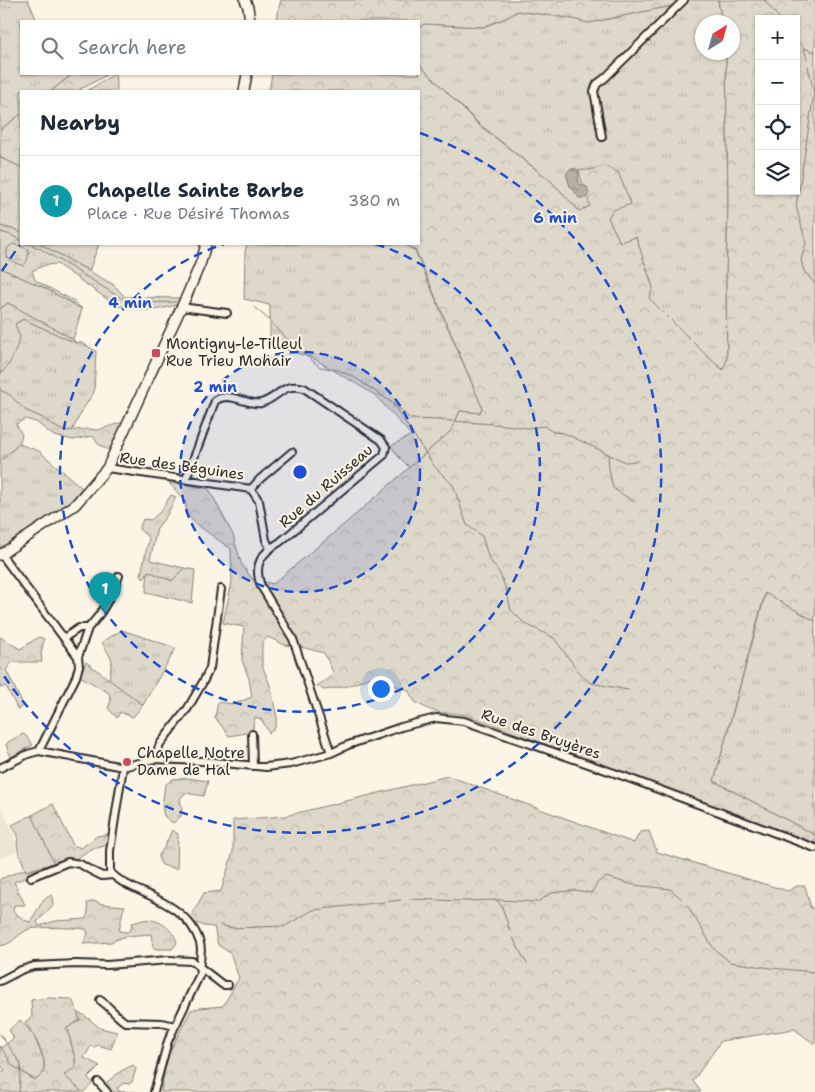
<!DOCTYPE html>
<html lang="en">
<head>
<meta charset="utf-8">
<style>
	body { margin:0; font-family:"Shantell Sans",sans-serif; background:#f6f6f7; color:#1f2937 }
	.controls { position:absolute; right:15px; top:15px; display:grid; overflow:hidden; border-radius:0px; box-shadow:0 1px 4px #0004 }
	.controls button { width:45px; height:45px; display:grid; place-items:center; padding:0; border:0; border-bottom:1px solid #e0e1e3; background:#fff; color:#1f2937; font:25px sans-serif }
	.compass { position:absolute; left:695px; top:15px; width:45px; height:45px; border-radius:50%; background:#fff; box-shadow:0 1px 4px #0004; rotate:37deg }
	.you { position:absolute; left:380px; top:688px; width:18px; height:18px; margin:-12px; border:4px solid #fff; border-radius:50%; background:#1a73e8; box-shadow:0 0 0 8px #1a73e833 }
	.badge { display:grid; place-items:center; width:32px; height:32px; border-radius:50%; background:#0f766e; color:#fff; font-size:16px; font-weight:700 }
	.pin { position:absolute; translate:-50% -41px; filter:drop-shadow(0 1px 2px #0008) }
	.pin::after { content:''; position:absolute; top:26px; width:18px; height:15px; background:inherit; clip-path:polygon(0 0,100% 0,50% 100%) }
	.list { margin:0; padding:0; list-style:none }
	h2 { display:flex; justify-content:space-between; align-items:center; height:65px; margin:0; padding:0 20px; font-size:21px }
	h2 small { font-size:16px; font-weight:400; color:#747a83 }
	.list li { display:grid; grid-template-columns:32px 1fr auto; gap:15px; align-items:center; box-sizing:border-box; height:90px; padding:0 20px; border-top:1px solid #e0e1e3 }
	.list b { display:block; font-size:19px; white-space:nowrap }
	.list p { margin:0; font-size:16px; white-space:nowrap; color:#747a83 }
	.list em { font-size:16px; font-style:normal; color:#747a83 }
	.icon { flex:none; width:28px; height:28px; fill:none; stroke:currentColor; stroke-width:2; stroke-linecap:round; stroke-linejoin:round }
	.map { position:relative; flex:none; width:815px; height:1092px; overflow:hidden }
	.search { position:absolute; background:#fff; box-shadow:0 1px 4px #0004; left:20px; top:20px; width:400px; height:55px; display:flex; align-items:center; gap:12px; box-sizing:border-box; padding:0 18px; border-radius:0px; color:#747a83; font-size:19px }
	.panel { position:absolute; background:#fff; box-shadow:0 1px 4px #0004; left:20px; top:90px; width:400px; height:155px; border-radius:0px }
	.map>svg:first-child { display:block }
</style>
</head>
<body>
<div class="map">
<svg width="815" height="1092" viewBox="0 0 815 1092">
	<defs>
		<pattern id="grass-tufts" width="24" height="20" patternUnits="userSpaceOnUse" patternTransform="scale(1.25)"><rect width="24" height="20" fill="#ded8ca"/><path d="M3 7l-1-3M5 7V3M7 7l1-3M15 17l-1-3M17 17v-4M19 17l1-3" fill="none" stroke="#bfbaae"/></pattern>
		<pattern id="forest-crowns" width="20" height="18" patternUnits="userSpaceOnUse" patternTransform="scale(1.25)"><rect width="20" height="18" fill="#ded8ca"/><path d="M2 6a3 3 0 1 1 6 0M12 15a3 3 0 1 1 6 0" fill="none" stroke="#bfbaae"/></pattern>
		<pattern id="wetland-marsh" width="20" height="14" patternUnits="userSpaceOnUse" patternTransform="scale(1.25)"><rect width="20" height="14" fill="#ded8ca"/><path d="M1 5h8M5 5V1M11 12h8M15 12V8" fill="none" stroke="#bfbaae"/></pattern>
		<pattern id="water-ripples" width="26" height="14" patternUnits="userSpaceOnUse" patternTransform="scale(1.25)"><rect width="26" height="14" fill="#b4b0a5"/><path d="M2 4q2-2 4 0t4 0M15 11q2-2 4 0t4 0" fill="none" stroke="#938f87"/></pattern>
	</defs>
	<rect width="100%" height="100%" fill="#fcf5e5"/>
	<filter id="ink" filterUnits="userSpaceOnUse"><feTurbulence type="fractalNoise" baseFrequency=".02" numOctaves="2"/><feDisplacementMap in="SourceGraphic" scale="10" xChannelSelector="R" yChannelSelector="G"/><feConvolveMatrix kernelMatrix="1 2 1 2 8 2 1 2 1" color-interpolation-filters="sRGB"/></filter>
	<g filter="url(#ink)">
		<!-- built -->
		<path fill="#ece6d7" d="M0,804L14,835L16,852L0,858Z"/>
		<!-- grass -->
		<path fill="url(#grass-tufts)" stroke="#84827a" d="M0,0H28L37,21H21V74H67L70,76L51,91H21V114L0,130Z
			M682,0H718L722,22H702V52L726,53L728,203L726,282L727,359L723,370L707,356L649,298L653,288L636,237L620,242L608,218L613,210L604,166L590,170V206L579,211L552,182L480,125L419,64V28L424,24L483,27L508,17L518,11L569,18L589,23L676,5Z
			M114,74H115L117,91H87Z
			M0,154L1,158L21,167V233L16,230L0,226Z
			M40,244H99L89,271Z
			M247,244H404L415,251L482,407L480,413L460,411L452,430L421,457L411,469L398,456L391,446L411,435L375,395L313,358L270,345V305L244,299L245,251Z
			M0,268L45,288L82,309L73,339L8,303L0,309Z
			M23,319L76,343L80,342L96,351L94,392L83,409L72,431C60,433 53,424 43,419C38,415 31,414 25,410C16,404 11,394 0,390V373L3,372L15,324Z
			M19,444L39,451L82,488L63,510L0,552V461Z
			M184,568L195,570L192,603L146,592L148,571L172,581Z
			M766,592L815,621V835L714,781Z
			M122,630L176,648L143,705L109,680L112,660L102,642Z
			M77,1013L84,1015L100,1028L117,1032L111,1049L98,1045L94,1047L91,1046L84,1058L100,1066L88,1078L93,1083L84,1092H81L80,1090L63,1075L75,1068V1058L67,1028L80,1020Z
			M20,1020L33,1034L44,1060V1072L40,1078L35,1080L13,1066L1,1048L14,1038L9,1030Z"/>
		<!-- forest -->
		<path fill="url(#forest-crowns)" stroke="#84827a" fill-rule="evenodd" d="M281,0H682L676,5L588,23L569,18L517,11L508,17L483,27L424,24L419,28V21H277L279,7Z
			M718,0H815V621L765,593L714,781L815,835V843L466,715L453,713H442L430,710L415,702L408,690L371,677L348,686L324,690L317,686L334,674L324,653L305,648L285,645L268,637L262,642V665L271,688L277,718L275,728L269,733L262,720L255,717L252,732L229,736L215,717L218,702L234,704L252,697L249,679L242,660L244,627L223,623L232,582L231,549L196,524L187,514L185,501L169,483L189,485L209,489L233,535L241,563L252,579L273,584L354,516L452,430L460,411L480,413L482,407L416,251L404,244H419V91H269L272,74H419V64L479,125L552,182L579,211L590,206L578,170H590L604,166L618,172L631,204L613,210L608,218L620,242L636,237L653,288L649,298L707,356L723,370L727,359L726,282L728,203L726,53L732,52V22H722ZM759,19H796V191H759Z
			M73,74H108L87,86L80,89L81,91H51Z
			M21,114V167L1,158L0,154V130Z
			M0,226L16,230L21,233V244H40L114,285L125,297L181,298L177,305L155,310H144L117,306L57,264L45,265L32,271L35,280L51,289L74,301L82,309L45,288L0,268Z
			M8,303L73,339L76,343L23,319L15,324L20,337C15,350 12,366 0,373V309Z
			M0,390L10,395L25,410L43,418L54,426L64,431L88,429L98,430L123,422L115,441L108,450L98,444L93,436L73,440L54,436L36,422L25,419L16,424L22,435L19,444L0,461Z
			M171,495L176,497L167,515L157,528L150,560L184,568L172,581L148,571L144,579L141,574L149,538L139,529L143,519L151,520L160,512Z
			M0,637L20,649L39,637L44,639L41,654L42,662H12L6,670L23,705L18,710L6,686L0,688Z
			M86,662L143,705L133,717L120,712L117,718L108,708L111,701L109,693L80,676Z
			M448,776L634,843L640,832L649,831L657,852L788,891L797,886H805L811,908L815,910V1044L794,1029L721,1041L693,1081L701,1092H161L167,1057L191,1010L200,1008L223,1006L239,978L230,953L218,945L214,927L204,926L189,920L204,893L221,891L233,852V820L285,816Z
			M188,778L208,781L204,796L185,793L180,799L182,809L181,816L173,823L164,816L162,806L165,785L173,779Z
			M53,804L73,845L81,848L97,836L111,834L108,845L89,850L74,860L14,882L25,905H14L13,911L24,920L30,922L44,899L52,895L53,905L37,922L39,926L56,921L86,919L88,912L87,903L94,901L102,904L125,906L123,910L119,931L128,932L131,929L132,923C138,922 146,918 152,920C163,922 175,932 177,943L172,949H156L153,947L151,934L126,936L111,942L83,944L88,934L86,929C75,928 35,926 27,930C15,936 15,943 0,946V879L25,869L26,871L53,863L32,815Z
			M172,830L178,834L177,869L162,865L159,860V855L164,848Z
			M48,998L72,999L80,1020L67,1028L75,1058V1068L64,1075L80,1090L81,1092H2L0,1088V1073L5,1070L0,1065V1046L13,1066L34,1080C58,1071 34,1036 25,1022L32,1017L31,1000Z
			M133,1065L136,1069L132,1082L129,1084L124,1083L117,1088L120,1092H136H109L103,1085L121,1071Z"/>
		<!-- wetland -->
		<path fill="url(#wetland-marsh)" stroke="#84827a" d="M13,244L28,249C29,256 28,261 23,266L14,262L7,257V248Z"/>
		<!-- pitch -->
		<path fill="#ded8ca" stroke="#84827a" d="M23,734L25,735L33,745L11,757L6,745L8,742Z
			M32,815L54,863L26,871L18,850L17,843L18,835L12,825Z"/>
		<!-- water -->
		<path fill="url(#water-ripples)" stroke="#7d7b74" d="M575,168L580,172L578,178L579,184L587,187C589,192 590,195 585,198H579L573,189L570,186L566,174L569,170Z"/>
		<g fill="none" stroke-linecap="round" stroke-linejoin="round">
			<!-- stream -->
			<path stroke="#7d7b74" stroke-width="1" d="M764,0L780,19
				M796,38H797
				M800,43L804,48L807,59
				M804,48L815,52
				M808,66L814,93L800,184L796,206L806,243L801,260L804,271L815,284
				M0,232L8,234L21,240
				M29,244L41,249L121,298L143,303L175,302
				M254,307L268,319L292,344L320,367L338,370L354,377L397,406L410,419L439,420L505,425L527,428L544,426L553,432L564,433L625,462L638,461
				M392,403L435,467L453,485L467,525L482,536L489,559L499,572L506,589L511,610L524,623L554,638L581,675L591,683L628,690
				M608,454L609,469L613,488L634,502
				M410,899L460,901L500,900L538,902L551,893L575,890L591,893L598,882L606,877L634,885L670,889L682,899
				M497,900L502,907L510,931
				M687,905L714,949L730,962L771,968L815,972
				M220,925L232,928L285,926L313,910L401,900
				M513,938L527,964
				M0,1034L21,1064L19,1092"/>
			<!-- street casing -->
			<g stroke="#2b2b2b" stroke-width="10">
				<path id="street" d="M602,137L594,91L597,84L605,78L684,0
					M181,307L227,313
					M107,468L251,489L259,501L266,540L270,548
					M186,479L215,401C230,390 247,406 261,403C279,398 282,382 304,388L381,440L386,447L384,455L280,542C261,553 253,565 261,586L293,639L331,753
					M251,489L260,479L292,452
					M1,554L78,657L79,666L76,677L39,751
					M64,638L79,628H88C103,613 111,595 119,576
					M78,657L88,628
					M252,734L253,766
					M154,759L160,744L188,708L203,682L210,668L221,589
					M123,767L110,851V872C117,880 126,884 136,889C162,901 191,913 200,943C203,953 198,963 200,974L168,1041L154,1092
					M0,768L28,754L39,751L123,767L154,759L202,761L266,767L291,764L331,753L348,745L401,727L436,718L464,721L623,776L815,848
					M31,877L68,862L80,864L90,870L102,876L113,875
					M0,981L21,970L34,966L76,964L107,965L168,960L192,961L223,985H228
					M100,1000C110,1007 116,1016 125,1022L162,1023L175,1026
					M98,1082L107,1092"/>
			</g>
			<!-- secondary casing -->
			<g stroke="#2b2b2b" stroke-width="12">
				<path id="secondary" d="M245,0L248,7L250,21
					M244,91L247,74
					M0,555L75,505L107,468L187,295L201,262L206,244"/>
			</g>
			<!-- street -->
			<use href="#street" stroke="#fcf5e5" stroke-width="6"/>
			<!-- secondary -->
			<use href="#secondary" stroke="#fcf5e5" stroke-width="9"/>
		</g>
	</g>
	<!-- distance rings -->
	<circle cx="300" cy="472" r="120" fill="#1d4ed8" fill-opacity=".12"/>
	<g fill="none" stroke="#1d4ed8" stroke-width="2.5" stroke-dasharray="9 6">
		<circle cx="300" cy="472" r="120"/>
		<path d="M376 244A240 240 0 1 1 224 244"/>
		<path d="M2 271A360 360 0 0 1 20 245M420 133A360 360 0 1 1 2 673"/>
	</g>
	<!-- markers -->
	<g fill="#d1495b" stroke="#fcf5e5" stroke-width="2">
		<rect x="151" y="348" width="10" height="10" rx="2.5"/>
		<circle cx="127" cy="762" r="5"/>
	</g>
	<g text-anchor="middle" stroke-width="4" stroke-linejoin="round" paint-order="stroke">
		<!-- poi labels -->
		<g font-size="15" fill="#2b2b2b" stroke="#fcf5e5" text-anchor="start">
			<text x="166" y="349">Montigny-le-Tilleul<tspan x="166" dy="17">Rue Trieu Mohair</tspan></text>
			<text x="137" y="758">Chapelle Notre<tspan x="137" dy="17">Dame de Hal</tspan></text>
		</g>
		<!-- street labels -->
		<g font-size="15" fill="#2b2b2b" stroke="#fcf5e5">
			<text transform="translate(182 466) rotate(8)" y="5">Rue des Béguines</text>
			<text transform="translate(326 486) rotate(-41)" y="5">Rue du Ruisseau</text>
			<text transform="translate(541 734) rotate(19)" y="5">Rue des Bruyères</text>
		</g>
	</g>
	<circle cx="300" cy="472" r="8" fill="#1d4ed8" stroke="#fcf5e5" stroke-width="2.5"/>
	<g font-size="15" text-anchor="middle" font-weight="bold" fill="#1d4ed8" stroke="#fcf5e5" stroke-width="4" stroke-linejoin="round" paint-order="stroke">
		<text x="555" y="223">6 min</text>
		<text x="130" y="308">4 min</text>
		<text x="215" y="392">2 min</text>
	</g>
</svg>
<div class="controls">
<button>+</button>
<button>−</button>
<button><svg class="icon" aria-label="locate" viewBox="0 0 24 24"><circle cx="12" cy="12" r="6"/><path d="M12 2v4M12 18v4M2 12h4M18 12h4"/></svg></button>
<button><svg class="icon" aria-label="layers" viewBox="0 0 24 24"><path d="M12 4l9 5-9 5-9-5zM3 14l9 5 9-5"/></svg></button>
</div>
<svg class="compass" viewBox="-18 -18 36 36"><path d="M0-13l5 13h-10z" fill="#e53935"/><path d="M0 13l5-13h-10z" fill="#747a83"/></svg>
<div class="you"></div>
<div class="pin badge" style="left:105px;top:613px;background:#0f9aa8">1</div>
<div class="search"><svg class="icon" aria-label="search" viewBox="0 0 24 24"><circle cx="10" cy="10" r="6"/><path d="M15 15l6 6"/></svg>Search here</div>
<section class="panel">
<h2>Nearby<small></small></h2>
<ul class="list">
<li><span class="badge" style="background:#0f9aa8">1</span><div><b>Chapelle Sainte Barbe</b><p>Place · Rue Désiré Thomas</p></div><em>380 m</em></li>
</ul>
</section>
</div>
</body>
</html>
